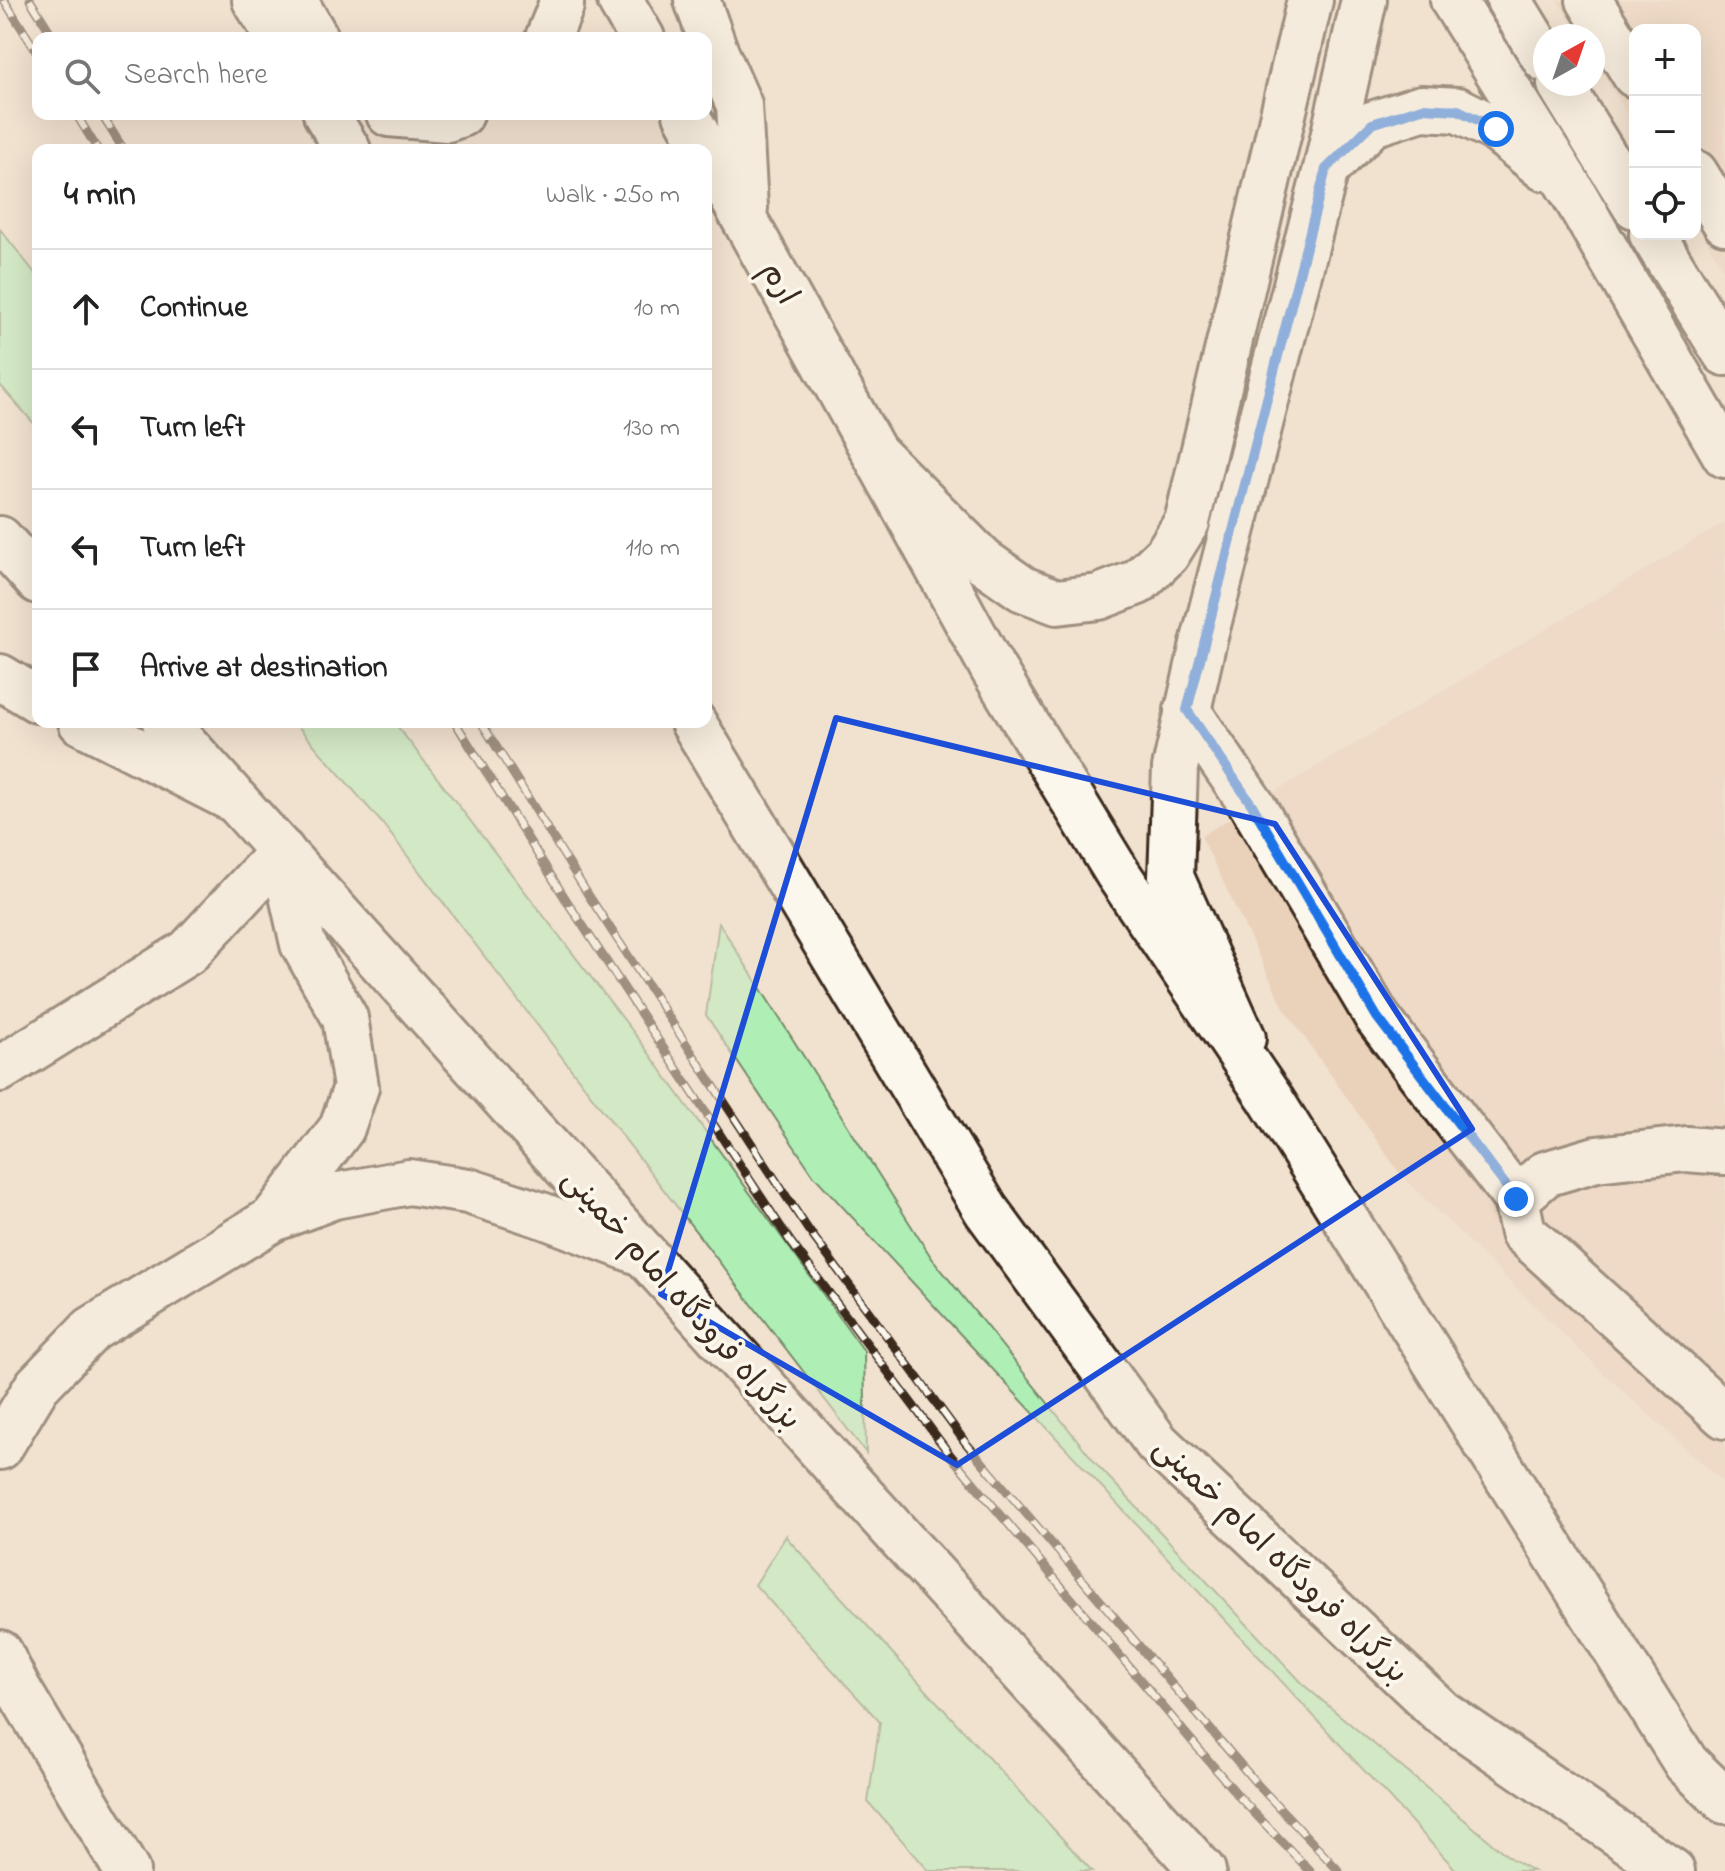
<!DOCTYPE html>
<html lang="en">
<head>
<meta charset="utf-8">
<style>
	body { margin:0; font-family:"Indie Flower","Playpen Sans Arabic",sans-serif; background:#f6f6f6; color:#222 }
	.controls { position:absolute; right:24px; top:24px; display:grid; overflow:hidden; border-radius:16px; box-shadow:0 8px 32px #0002 }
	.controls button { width:72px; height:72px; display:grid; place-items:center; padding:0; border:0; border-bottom:2px solid #e0e0e0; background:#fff; color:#222; font:40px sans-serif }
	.compass { position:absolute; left:1533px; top:24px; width:72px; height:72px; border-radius:50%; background:#fff; box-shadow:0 8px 32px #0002; rotate:40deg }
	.stop { position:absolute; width:24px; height:24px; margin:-18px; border:6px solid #1a73e8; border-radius:50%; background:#fff }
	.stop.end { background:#1a73e8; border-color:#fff; box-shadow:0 2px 8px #0008 }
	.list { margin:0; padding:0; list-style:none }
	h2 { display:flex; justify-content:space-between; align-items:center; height:104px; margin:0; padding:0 32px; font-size:34px }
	h2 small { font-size:26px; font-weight:400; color:#767676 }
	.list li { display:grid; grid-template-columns:52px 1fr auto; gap:24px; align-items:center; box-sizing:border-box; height:120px; padding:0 32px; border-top:2px solid #e0e0e0 }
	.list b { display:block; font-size:30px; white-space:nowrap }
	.list em { font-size:26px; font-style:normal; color:#767676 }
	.icon { flex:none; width:44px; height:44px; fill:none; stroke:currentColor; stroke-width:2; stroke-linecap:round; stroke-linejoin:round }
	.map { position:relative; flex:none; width:1725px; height:1871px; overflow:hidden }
	.search { position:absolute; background:#fff; box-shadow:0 8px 32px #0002; left:32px; top:32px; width:680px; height:88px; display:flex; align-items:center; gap:20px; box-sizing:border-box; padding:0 28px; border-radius:16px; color:#767676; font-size:30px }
	.panel { position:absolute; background:#fff; box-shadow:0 8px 32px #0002; left:32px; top:144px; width:680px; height:584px; border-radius:16px }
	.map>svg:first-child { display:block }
</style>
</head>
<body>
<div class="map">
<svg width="1725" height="1871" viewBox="0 0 1725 1871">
	<rect width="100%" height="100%" fill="#f1e1cf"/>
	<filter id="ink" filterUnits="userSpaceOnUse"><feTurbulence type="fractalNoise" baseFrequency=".0125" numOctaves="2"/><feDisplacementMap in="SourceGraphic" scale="16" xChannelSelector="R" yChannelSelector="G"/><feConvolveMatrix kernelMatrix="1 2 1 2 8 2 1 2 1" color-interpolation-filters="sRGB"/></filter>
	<g filter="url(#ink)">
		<!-- built -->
		<path fill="#ead1ba" d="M1557,0H1725V272L1695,223V30H1635V126L1593,59V36H1579Z
			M1725,522V1484L1597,1367L1401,1175L1284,1008L1201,836Z"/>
		<!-- green -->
		<path fill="#afefb6" stroke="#758c6a" stroke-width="2" d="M0,229L38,277V428L0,385Z
			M294,722H394L638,1038L864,1351L866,1453L382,823Z
			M719,923L931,1257L1099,1467L1306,1687L1510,1858L1533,1871H1457L814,1176L706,1015Z
			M786,1536V1537L1092,1871H929L868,1802L880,1722L755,1585Z"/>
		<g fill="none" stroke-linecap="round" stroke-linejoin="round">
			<!-- minor casing -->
			<g stroke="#3b2a1e" stroke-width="50">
				<path id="minor" d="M620,0L642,38
					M697,0L716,53L739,105L745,208
					M1453,0L1572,191L1725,455
					M1509,0L1545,59
					M1589,0L1635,75
					M1560,84L1635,206
					M686,114L874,452L983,561L1023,589L1057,602L1099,597L1138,582L1167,554L1187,522L1310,0
					M1326,169L1372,124L1422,108L1458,110L1496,129L1544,168
					M1695,173L1725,222
					M1652,234L1725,353
					M0,677L38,700
					M1187,710L1252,805L1377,1017L1516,1199L1523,1232L1725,1416
					M81,722L232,799
					M282,851L303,944L345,1018L356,1087L342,1128L273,1219L334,1196L409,1182L468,1191L544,1216L644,1254
					M1243,1038L1171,877L1175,768L1203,644L1326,169L1364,0
					M0,1069L188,952L282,851
					M1516,1199L1545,1174L1596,1159L1686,1149L1725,1152
					M0,1447L37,1386L92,1329L273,1219
					M0,1653L17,1687L127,1871"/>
			</g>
			<!-- highway casing -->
			<g stroke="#3b2a1e" stroke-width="50">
				<path id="highway" d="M255,0L279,38
					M294,0L316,38
					M548,38L561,6V0
					M326,114L348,150
					M389,114L447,119L461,114
					M874,452L993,669L1118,874L1270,1098L1686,1763L1725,1801
					M0,539L38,581
					M165,722L846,1478L1203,1871
					M693,722L986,1210L1157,1443L1441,1712L1672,1871"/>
			</g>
			<!-- minor -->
			<use href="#minor" stroke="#fbf7ec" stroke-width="44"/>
			<!-- highway -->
			<use href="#highway" stroke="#fbf7ec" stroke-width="44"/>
			<!-- rail casing -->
			<g stroke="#3b2a1e" stroke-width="9">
				<path id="rail" d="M4,0L38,54
					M30,0L54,38
					M76,114L98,150
					M101,114L124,150
					M455,722L570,906L790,1241L951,1456L1241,1799L1310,1871
					M481,722L587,893L807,1228L965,1442L1257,1784L1339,1871"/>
			</g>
			<!-- rail -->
			<use href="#rail" stroke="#fbf7ec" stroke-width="6" stroke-dasharray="18" stroke-linecap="butt"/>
		</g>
	</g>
	<g fill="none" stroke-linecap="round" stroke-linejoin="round" filter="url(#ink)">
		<!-- route -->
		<path stroke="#1a73e8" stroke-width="10" d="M1496,129L1458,110L1422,108L1372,124L1326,169L1187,710L1252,805L1377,1017L1516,1199"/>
	</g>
	<!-- marked area -->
	<path d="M0 0H1725V1871H0ZM836,718L1275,824L1472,1129L957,1465L661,1294Z" fill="#f1e1cf" fill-opacity=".55" fill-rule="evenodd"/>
	<path fill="none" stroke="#1d4ed8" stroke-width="6" stroke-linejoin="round" d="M836,718L1275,824L1472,1129L957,1465L661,1294Z"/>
	<g text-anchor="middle" stroke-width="7" stroke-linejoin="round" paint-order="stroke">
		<!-- street labels -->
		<g font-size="32" fill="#3b2a1e" stroke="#fbf7ec">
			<text transform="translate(781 282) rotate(61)" y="11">ارم</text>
			<text transform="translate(683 1298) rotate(48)" y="11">بزرگراه فرودگاه امام خمینی</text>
			<text transform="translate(1282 1559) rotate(44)" y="11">بزرگراه فرودگاه امام خمینی</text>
		</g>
	</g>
</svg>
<div class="controls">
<button>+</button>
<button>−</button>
<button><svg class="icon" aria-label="locate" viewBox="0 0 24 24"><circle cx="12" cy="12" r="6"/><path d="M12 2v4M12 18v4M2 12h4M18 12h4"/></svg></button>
</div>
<svg class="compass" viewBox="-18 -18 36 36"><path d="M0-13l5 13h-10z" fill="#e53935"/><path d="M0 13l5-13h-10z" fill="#767676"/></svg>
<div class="stop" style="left:1496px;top:129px"></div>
<div class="stop end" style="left:1516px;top:1199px"></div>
<div class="search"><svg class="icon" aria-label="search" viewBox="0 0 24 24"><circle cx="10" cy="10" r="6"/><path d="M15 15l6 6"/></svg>Search here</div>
<section class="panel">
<h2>4 min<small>Walk · 250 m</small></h2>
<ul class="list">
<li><svg class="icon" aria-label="ahead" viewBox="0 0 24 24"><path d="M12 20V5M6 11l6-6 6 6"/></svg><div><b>Continue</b></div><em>10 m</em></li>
<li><svg class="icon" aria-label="left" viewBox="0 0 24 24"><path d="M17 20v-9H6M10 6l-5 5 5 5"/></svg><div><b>Turn left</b></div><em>130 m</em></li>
<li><svg class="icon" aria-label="left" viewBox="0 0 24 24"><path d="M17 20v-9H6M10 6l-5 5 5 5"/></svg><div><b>Turn left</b></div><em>110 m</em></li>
<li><svg class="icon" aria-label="arrive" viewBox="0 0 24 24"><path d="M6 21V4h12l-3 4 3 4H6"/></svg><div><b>Arrive at destination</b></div></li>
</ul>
</section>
</div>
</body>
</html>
